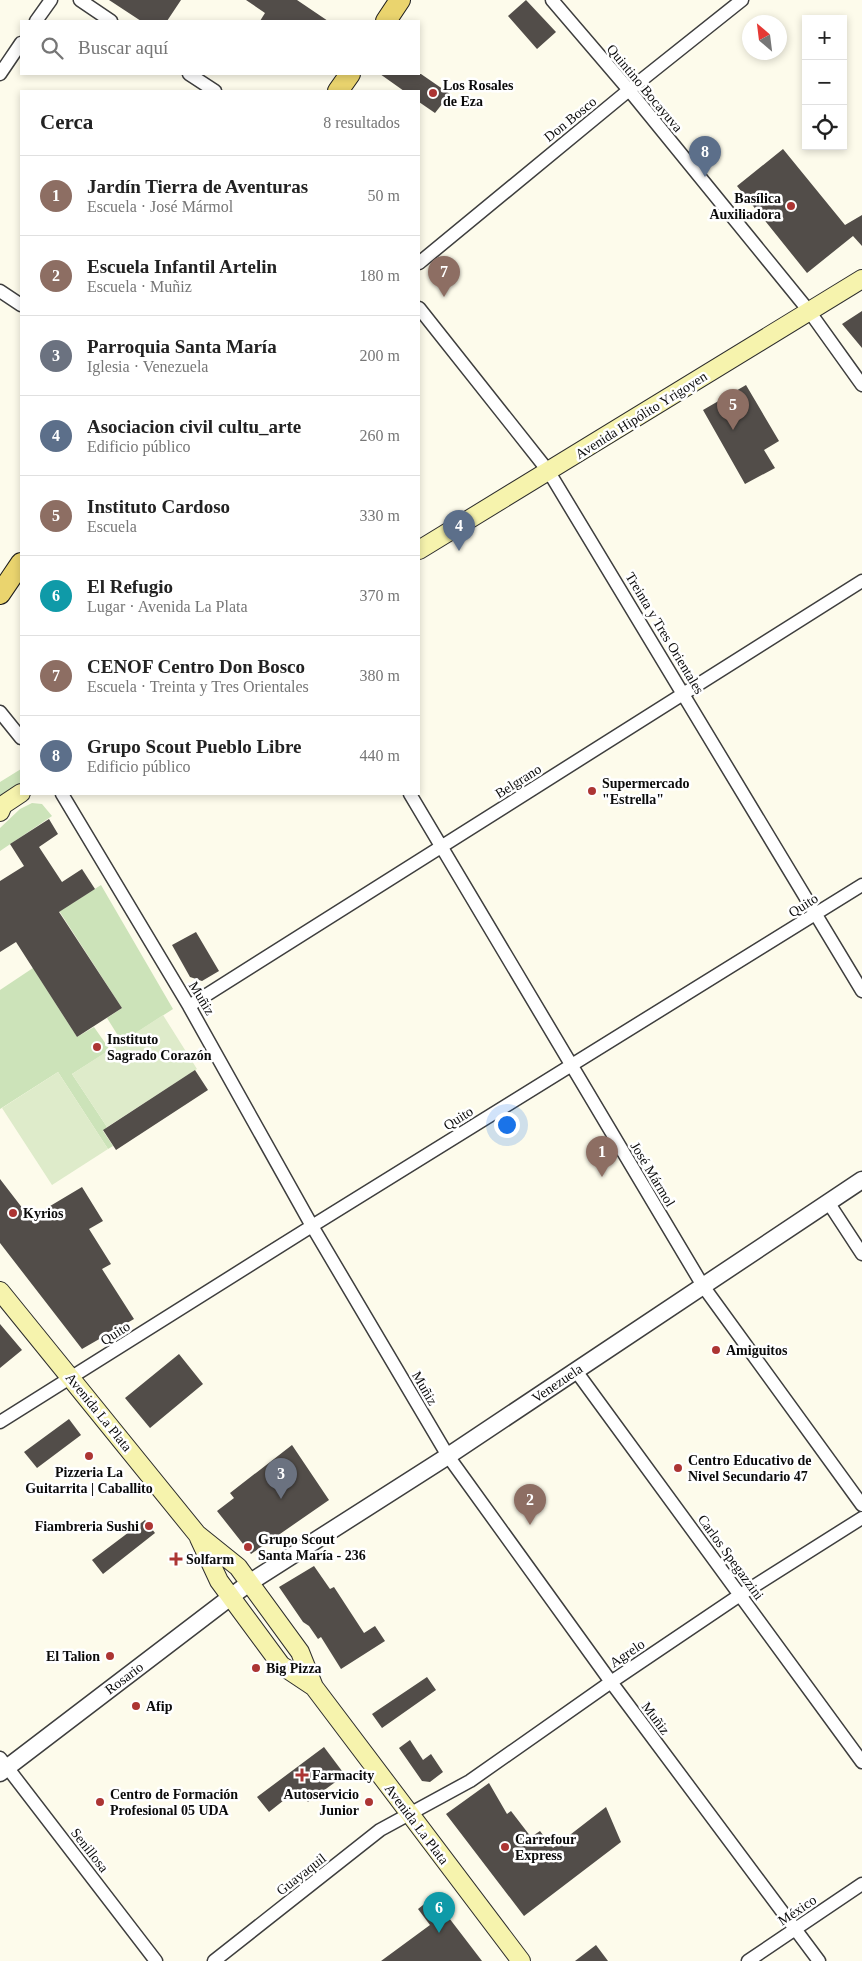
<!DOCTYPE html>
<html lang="es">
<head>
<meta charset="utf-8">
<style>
	body { margin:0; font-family:"Times New Roman",serif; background:#f6f6f6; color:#222 }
	.controls { position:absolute; right:15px; top:15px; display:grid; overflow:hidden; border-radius:0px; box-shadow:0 2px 8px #0003 }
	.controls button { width:45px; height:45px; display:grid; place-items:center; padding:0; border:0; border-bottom:1px solid #e0e0e0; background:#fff; color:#222; font:25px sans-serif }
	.compass { position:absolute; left:742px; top:15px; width:45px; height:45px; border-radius:50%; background:#fff; box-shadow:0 2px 8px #0003; rotate:332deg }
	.you { position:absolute; left:506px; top:1124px; width:18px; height:18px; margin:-12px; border:4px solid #fff; border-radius:50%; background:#1a73e8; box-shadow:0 0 0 8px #1a73e833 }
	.badge { display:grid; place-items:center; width:32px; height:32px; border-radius:50%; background:#db2777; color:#fff; font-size:16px; font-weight:700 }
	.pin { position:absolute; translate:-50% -41px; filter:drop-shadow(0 1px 2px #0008) }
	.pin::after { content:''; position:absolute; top:26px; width:18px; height:15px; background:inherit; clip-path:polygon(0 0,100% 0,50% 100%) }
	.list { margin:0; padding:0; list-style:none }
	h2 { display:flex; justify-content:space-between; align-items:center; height:65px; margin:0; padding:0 20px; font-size:21px }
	h2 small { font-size:16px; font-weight:400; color:#767676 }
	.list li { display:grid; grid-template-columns:32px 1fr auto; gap:15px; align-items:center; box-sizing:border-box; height:80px; padding:0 20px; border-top:1px solid #e0e0e0 }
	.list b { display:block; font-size:19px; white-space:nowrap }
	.list p { margin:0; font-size:16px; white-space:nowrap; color:#767676 }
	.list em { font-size:16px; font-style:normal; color:#767676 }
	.icon { flex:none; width:28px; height:28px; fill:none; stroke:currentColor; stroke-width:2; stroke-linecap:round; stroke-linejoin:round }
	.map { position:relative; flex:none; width:862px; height:1961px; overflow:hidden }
	.search { position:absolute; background:#fff; box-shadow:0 2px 8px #0003; left:20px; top:20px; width:400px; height:55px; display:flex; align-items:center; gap:12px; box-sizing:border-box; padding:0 18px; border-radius:0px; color:#767676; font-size:19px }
	.panel { position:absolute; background:#fff; box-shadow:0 2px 8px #0003; left:20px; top:90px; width:400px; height:705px; border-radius:0px }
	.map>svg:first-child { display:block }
</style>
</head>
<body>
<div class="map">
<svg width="862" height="1961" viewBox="0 0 862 1961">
	<rect width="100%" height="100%" fill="#fdfbeb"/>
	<!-- green -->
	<path fill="#cce3b9" d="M21,769V788L0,801V782Z
		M32,803L42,804L52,816L0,851V828L20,809Z
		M101,885L173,1009L122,1042L107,1018L122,1008L54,903L71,904Z
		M33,968L77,1037L94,1027L110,1050L72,1074L107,1127L103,1131L113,1146L108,1149L58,1072L0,1109V990Z"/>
	<!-- pitch -->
	<path fill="#deebca" d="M163,1015L197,1069L107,1127L72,1074Z
		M58,1072L108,1149L52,1185L2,1108Z"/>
	<!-- building -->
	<path fill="#524d49" d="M109,0H181L167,21H141Z
		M246,0H297L328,21H260L265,13Z
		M526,0L556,32L537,49L508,16Z
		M380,74H421L450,94L435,113L419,102V91H404Z
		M783,149L845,225L862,215V246L853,236L807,273L737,186Z
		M862,311V348L842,324Z
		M746,385L779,441L764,450L775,468L745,484L703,410Z
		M49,819L58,834L39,847L62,882L82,869L95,889L59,912L122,1008L77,1037L16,942L0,952V881L24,866L10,844Z
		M196,932L219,971L202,981L190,977L172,945Z
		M195,1070L208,1090L116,1150L103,1130Z
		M0,1179L30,1218L82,1187L103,1221L89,1229L111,1264L102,1269L134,1319L82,1349L0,1243Z
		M0,1324L22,1350L0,1368Z
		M179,1354L203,1384L150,1428L125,1398Z
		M69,1419L81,1435L37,1468L24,1452Z
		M292,1445L329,1500L251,1554L217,1511L234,1498L230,1493Z
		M145,1520L155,1533L103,1574L92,1560Z
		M314,1566L330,1589L334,1587L364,1633L375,1626L385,1641L341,1669L321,1637L318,1639L309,1626L303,1622L279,1587Z
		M427,1677L436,1690L382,1728L372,1714Z
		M410,1740L423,1760L431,1754L443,1772L430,1782L422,1781L399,1748Z
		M324,1747L345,1775L308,1802L298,1789L269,1812L257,1797Z
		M489,1783L507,1814L511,1811L531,1837L540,1831L553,1848L606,1807L621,1842L524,1916L446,1814Z
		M433,1897L482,1961H381L430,1925L418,1909Z
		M596,1945L608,1961H575Z"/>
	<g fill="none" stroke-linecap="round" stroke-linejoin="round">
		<!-- minor casing -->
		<g stroke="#3e3e3e" stroke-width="15">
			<path id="minor" d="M80,0L111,21
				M552,0L629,90L809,311L862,385
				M36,21L51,0
				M0,74L21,43
				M189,74L215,91
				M419,263L629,90L742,0
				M0,291L21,305
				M419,308L549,472L862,991
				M0,712L21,738
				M62,794L189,1006L312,1226L448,1456L611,1682L819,1961
				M410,794L703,1286L862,1505
				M189,1006L862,581
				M828,1202L862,1254
				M576,1371L862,1762
				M0,1422L312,1226L862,885
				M0,1758L156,1961
				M214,1961L380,1830L470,1781L611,1682L740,1595L862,1518
				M748,1961L862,1884"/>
		</g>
		<!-- tertiary casing -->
		<g stroke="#3e3e3e" stroke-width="19">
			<path id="tertiary" d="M0,1773L249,1583L448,1456L862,1180"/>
		</g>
		<!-- secondary casing -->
		<g stroke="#2d2d2d" stroke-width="20">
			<path id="secondary" d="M419,550L862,279
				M0,812L3,805L21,793
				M0,1291L197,1534L238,1567L300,1652L314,1687L521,1961
				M199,1538L219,1581L281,1665L314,1687"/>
		</g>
		<!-- primary casing -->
		<g stroke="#1c1c1c" stroke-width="22">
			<path id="primary" d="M386,21L400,0
				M338,91L350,74
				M0,594L21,563"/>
		</g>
		<!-- minor -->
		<use href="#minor" stroke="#fff" stroke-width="12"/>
		<!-- tertiary -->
		<use href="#tertiary" stroke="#fff" stroke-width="16"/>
		<!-- secondary -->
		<use href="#secondary" stroke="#f6f3ad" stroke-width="18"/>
		<!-- primary -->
		<use href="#primary" stroke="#ead46e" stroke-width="20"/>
	</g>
	<!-- markers -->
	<g fill="#ac3533" stroke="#fff" stroke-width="2">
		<circle cx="433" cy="93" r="5"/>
		<circle cx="791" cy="206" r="5"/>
		<circle cx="592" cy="791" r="5"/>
		<circle cx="97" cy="1047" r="5"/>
		<circle cx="13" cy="1213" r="5"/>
		<circle cx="716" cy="1350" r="5"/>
		<circle cx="89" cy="1456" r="5"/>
		<circle cx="678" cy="1468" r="5"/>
		<circle cx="149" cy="1526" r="5"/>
		<circle cx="248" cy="1547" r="5"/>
		<path d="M173.5 1551.5h5v5h5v5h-5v5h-5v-5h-5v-5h5z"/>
		<circle cx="110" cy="1656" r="5"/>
		<circle cx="256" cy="1668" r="5"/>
		<circle cx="136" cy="1706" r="5"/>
		<path d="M299.5 1767.5h5v5h5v5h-5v5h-5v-5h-5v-5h5z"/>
		<circle cx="100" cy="1802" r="5"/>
		<circle cx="369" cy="1802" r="5"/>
		<circle cx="505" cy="1847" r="5"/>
	</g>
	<g text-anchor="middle" stroke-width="5" stroke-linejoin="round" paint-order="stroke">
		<!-- poi labels -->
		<g font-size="14" font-weight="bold" fill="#0b0b0b" stroke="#fff" text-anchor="start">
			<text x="443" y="90">Los Rosales<tspan x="443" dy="16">de Eza</tspan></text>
			<text x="781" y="203" text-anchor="end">Basílica<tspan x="781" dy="16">Auxiliadora</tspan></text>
			<text x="602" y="788">Supermercado<tspan x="602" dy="16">"Estrella"</tspan></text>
			<text x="107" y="1044">Instituto<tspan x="107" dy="16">Sagrado Corazón</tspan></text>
			<text x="23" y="1218">Kyrios</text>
			<text x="726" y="1355">Amiguitos</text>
			<text x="688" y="1465">Centro Educativo de<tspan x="688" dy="16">Nivel Secundario 47</tspan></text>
			<text x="89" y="1477" text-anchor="middle">Pizzeria La<tspan x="89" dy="16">Guitarrita | Caballito</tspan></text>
			<text x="139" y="1531" text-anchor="end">Fiambreria Sushi</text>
			<text x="258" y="1544">Grupo Scout<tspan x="258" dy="16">Santa María - 236</tspan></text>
			<text x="186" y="1564">Solfarm</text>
			<text x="100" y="1661" text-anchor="end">El Talion</text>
			<text x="266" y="1673">Big Pizza</text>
			<text x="146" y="1711">Afip</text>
			<text x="312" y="1780">Farmacity</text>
			<text x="110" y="1799">Centro de Formación<tspan x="110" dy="16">Profesional 05 UDA</tspan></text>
			<text x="359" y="1799" text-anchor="end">Autoservicio<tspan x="359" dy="16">Junior</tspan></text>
			<text x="515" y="1844">Carrefour<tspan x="515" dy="16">Express</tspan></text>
		</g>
		<!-- street labels -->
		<g font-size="14" fill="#0b0b0b" stroke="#fff">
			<text transform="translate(645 88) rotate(50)" y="5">Quintino Bocayuva</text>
			<text transform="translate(570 119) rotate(-39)" y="5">Don Bosco</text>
			<text transform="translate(641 415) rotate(-32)" y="5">Avenida Hipólito Yrigoyen</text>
			<text transform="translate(665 633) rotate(59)" y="5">Treinta y Tres Orientales</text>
			<text transform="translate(518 781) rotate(-32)" y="5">Belgrano</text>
			<text transform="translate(803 905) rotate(-32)" y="5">Quito</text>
			<text transform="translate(202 998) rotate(59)" y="5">Muñiz</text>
			<text transform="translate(458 1118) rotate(-32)" y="5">Quito</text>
			<text transform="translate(653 1174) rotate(59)" y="5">José Mármol</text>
			<text transform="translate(115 1333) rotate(-32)" y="5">Quito</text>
			<text transform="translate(557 1383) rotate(-34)" y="5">Venezuela</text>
			<text transform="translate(425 1388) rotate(60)" y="5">Muñiz</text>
			<text transform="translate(99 1412) rotate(51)" y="5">Avenida La Plata</text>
			<text transform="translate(731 1557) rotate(54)" y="5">Carlos Spegazzini</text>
			<text transform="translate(627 1653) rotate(-34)" y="5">Agrelo</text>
			<text transform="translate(124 1678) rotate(-37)" y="5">Rosario</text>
			<text transform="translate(656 1718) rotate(53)" y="5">Muñiz</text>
			<text transform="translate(417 1824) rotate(53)" y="5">Avenida La Plata</text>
			<text transform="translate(90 1850) rotate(52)" y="5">Senillosa</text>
			<text transform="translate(301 1874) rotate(-38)" y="5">Guayaquil</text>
			<text transform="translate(797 1910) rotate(-34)" y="5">México</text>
		</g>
	</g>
</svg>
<div class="controls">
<button>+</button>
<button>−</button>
<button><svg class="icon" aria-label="locate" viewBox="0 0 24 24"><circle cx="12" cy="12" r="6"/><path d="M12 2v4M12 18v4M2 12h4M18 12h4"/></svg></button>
</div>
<svg class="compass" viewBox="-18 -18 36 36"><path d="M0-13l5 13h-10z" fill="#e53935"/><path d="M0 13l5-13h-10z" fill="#767676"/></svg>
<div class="you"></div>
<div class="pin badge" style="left:602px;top:1177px;background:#8d6e63">1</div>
<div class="pin badge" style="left:530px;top:1525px;background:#8d6e63">2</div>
<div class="pin badge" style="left:281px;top:1499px;background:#6b7280">3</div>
<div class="pin badge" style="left:459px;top:551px;background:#5c6f8a">4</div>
<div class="pin badge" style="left:733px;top:430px;background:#8d6e63">5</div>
<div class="pin badge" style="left:439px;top:1933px;background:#0f9aa8">6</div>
<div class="pin badge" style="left:444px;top:297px;background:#8d6e63">7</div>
<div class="pin badge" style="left:705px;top:177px;background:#5c6f8a">8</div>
<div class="search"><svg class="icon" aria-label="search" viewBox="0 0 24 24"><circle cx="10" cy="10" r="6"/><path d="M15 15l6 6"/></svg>Buscar aquí</div>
<section class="panel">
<h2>Cerca<small>8 resultados</small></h2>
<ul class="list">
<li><span class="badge" style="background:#8d6e63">1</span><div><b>Jardín Tierra de Aventuras</b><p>Escuela · José Mármol</p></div><em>50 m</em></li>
<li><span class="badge" style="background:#8d6e63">2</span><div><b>Escuela Infantil Artelin</b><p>Escuela · Muñiz</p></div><em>180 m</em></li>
<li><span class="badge" style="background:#6b7280">3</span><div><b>Parroquia Santa María</b><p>Iglesia · Venezuela</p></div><em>200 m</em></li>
<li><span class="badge" style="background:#5c6f8a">4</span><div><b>Asociacion civil cultu_arte</b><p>Edificio público</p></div><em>260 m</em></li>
<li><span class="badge" style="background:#8d6e63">5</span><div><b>Instituto Cardoso</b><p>Escuela</p></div><em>330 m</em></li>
<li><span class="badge" style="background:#0f9aa8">6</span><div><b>El Refugio</b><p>Lugar · Avenida La Plata</p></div><em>370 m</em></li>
<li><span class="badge" style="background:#8d6e63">7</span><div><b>CENOF Centro Don Bosco</b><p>Escuela · Treinta y Tres Orientales</p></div><em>380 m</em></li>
<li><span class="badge" style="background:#5c6f8a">8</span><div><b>Grupo Scout Pueblo Libre</b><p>Edificio público</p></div><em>440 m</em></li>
</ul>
</section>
</div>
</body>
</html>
